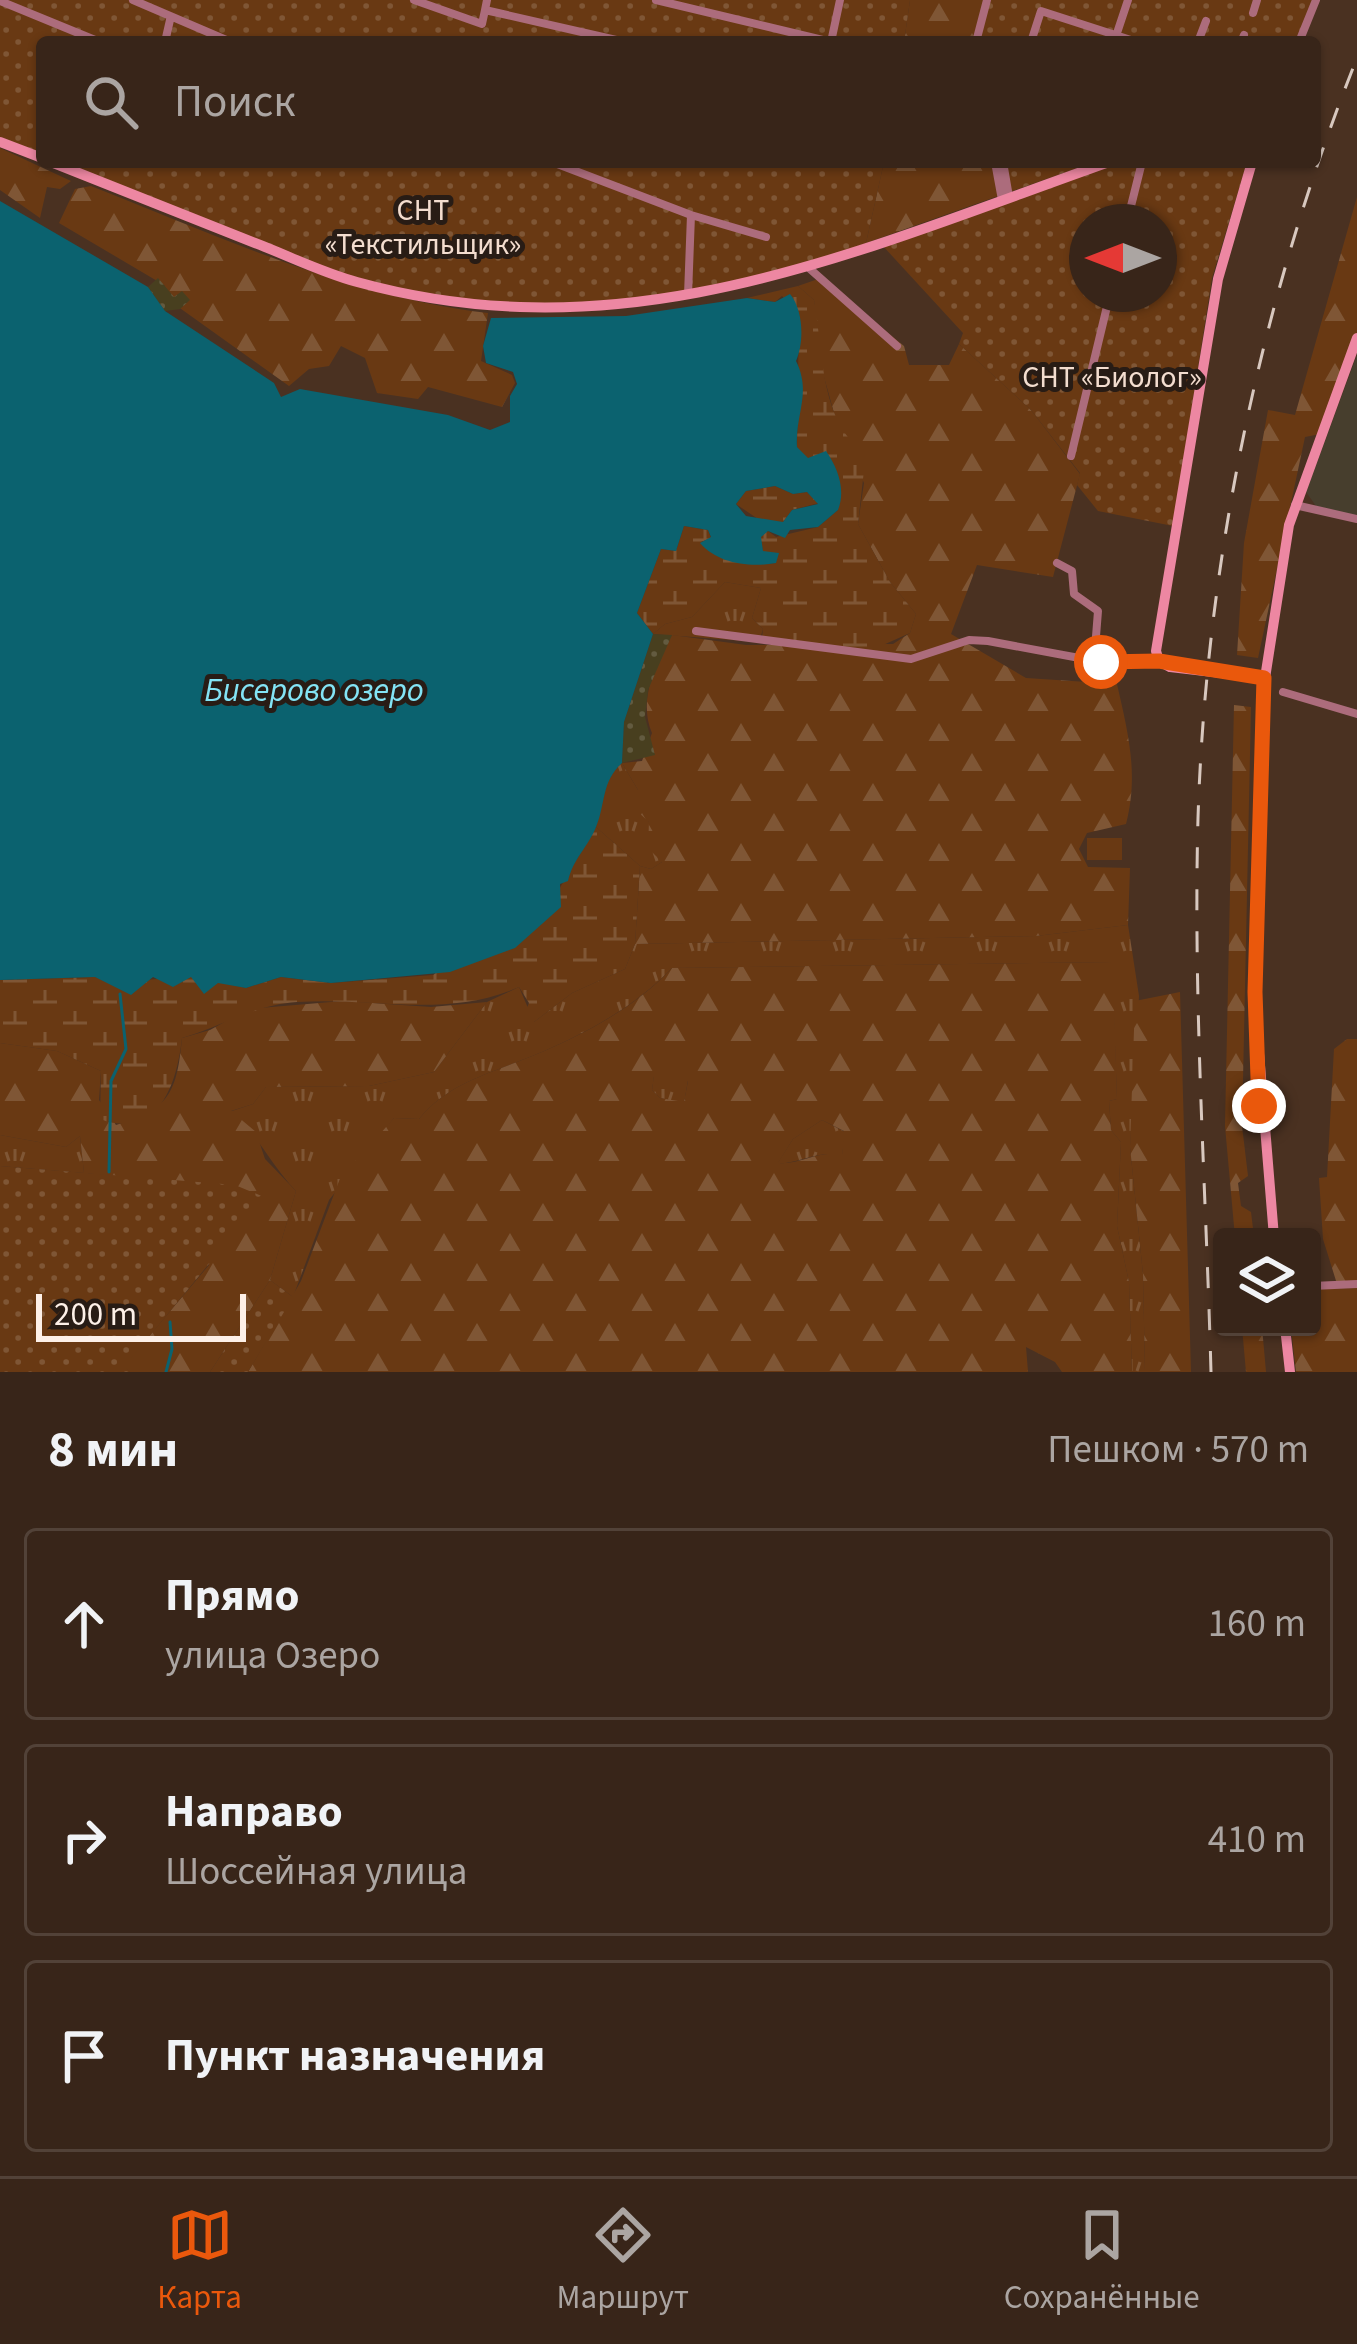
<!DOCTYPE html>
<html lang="ru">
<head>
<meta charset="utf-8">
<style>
	body { margin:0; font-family:"Source Sans 3",sans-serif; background:#3f2d22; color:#f1f3f6 }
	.controls { position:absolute; right:36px; bottom:36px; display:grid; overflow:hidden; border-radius:12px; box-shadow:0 3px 9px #0004 }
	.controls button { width:108px; height:108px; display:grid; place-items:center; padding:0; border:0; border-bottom:3px solid #524238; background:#382519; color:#f1f3f6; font:60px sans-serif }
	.compass { position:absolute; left:1069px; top:204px; width:108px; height:108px; border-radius:50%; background:#382519; box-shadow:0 3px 9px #0004; rotate:270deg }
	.scale { position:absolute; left:36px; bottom:30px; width:210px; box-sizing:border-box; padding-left:12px; border:6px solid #fdf0e8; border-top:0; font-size:33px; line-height:42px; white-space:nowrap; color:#fdf0e8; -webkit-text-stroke:9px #281c15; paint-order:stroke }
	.stop { position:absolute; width:36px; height:36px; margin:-27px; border:9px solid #ea580c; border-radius:50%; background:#fff }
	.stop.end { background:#ea580c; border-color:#fff; box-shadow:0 3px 12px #0008 }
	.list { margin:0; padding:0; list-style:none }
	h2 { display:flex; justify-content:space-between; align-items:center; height:156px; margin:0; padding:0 48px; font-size:51px }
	h2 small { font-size:39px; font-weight:400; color:#aba5a2 }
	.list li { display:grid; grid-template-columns:78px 1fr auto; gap:36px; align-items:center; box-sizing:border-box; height:192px; margin:0 24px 24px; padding:0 24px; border:3px solid #524238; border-radius:12px }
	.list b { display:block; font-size:45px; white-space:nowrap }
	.list p { margin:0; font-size:39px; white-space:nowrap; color:#aba5a2 }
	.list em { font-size:39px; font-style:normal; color:#aba5a2 }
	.icon { flex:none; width:66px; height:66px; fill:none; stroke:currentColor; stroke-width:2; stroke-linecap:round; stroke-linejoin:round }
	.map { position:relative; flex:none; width:1357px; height:1372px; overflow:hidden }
	.search { position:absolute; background:#382519; box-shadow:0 3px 9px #0004; left:36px; right:36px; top:36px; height:132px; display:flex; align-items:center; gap:30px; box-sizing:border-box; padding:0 42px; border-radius:12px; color:#aba5a2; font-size:45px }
	.sheet { height:804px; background:#382519 }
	nav { display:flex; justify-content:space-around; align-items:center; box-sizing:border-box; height:168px; border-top:3px solid #524238; background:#382519; font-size:33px; color:#aba5a2 }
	nav a { display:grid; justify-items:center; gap:6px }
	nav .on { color:#ea580c }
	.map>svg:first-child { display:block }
</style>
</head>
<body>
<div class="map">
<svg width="1357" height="1372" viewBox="0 0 1357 1372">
	<defs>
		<pattern id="grass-tufts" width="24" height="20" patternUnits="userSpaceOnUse" patternTransform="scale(3)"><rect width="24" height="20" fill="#693913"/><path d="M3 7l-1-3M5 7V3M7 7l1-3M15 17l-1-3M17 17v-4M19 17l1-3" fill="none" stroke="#7f5635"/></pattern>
		<pattern id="forest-firs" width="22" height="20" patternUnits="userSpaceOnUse" patternTransform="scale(3)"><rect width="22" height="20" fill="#693913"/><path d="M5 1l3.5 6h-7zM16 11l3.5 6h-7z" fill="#7f5635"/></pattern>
		<pattern id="wetland-marsh" width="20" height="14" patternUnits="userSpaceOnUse" patternTransform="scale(3)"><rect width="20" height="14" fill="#693913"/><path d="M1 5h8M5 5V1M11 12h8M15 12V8" fill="none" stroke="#7f5635"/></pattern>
		<pattern id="sand-dots" width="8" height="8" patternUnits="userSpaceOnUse" patternTransform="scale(3)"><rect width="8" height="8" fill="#483f1f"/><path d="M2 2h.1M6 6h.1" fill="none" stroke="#635b40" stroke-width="1.8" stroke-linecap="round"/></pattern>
		<pattern id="garden-dots" width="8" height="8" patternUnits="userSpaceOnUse" patternTransform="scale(3)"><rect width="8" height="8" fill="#693913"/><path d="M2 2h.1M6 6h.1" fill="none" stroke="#7f5635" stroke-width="1.8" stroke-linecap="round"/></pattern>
	</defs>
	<rect width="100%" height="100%" fill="#4a3121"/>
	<!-- commercial -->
	<path fill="#473e2d" d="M1357,355V516L1316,506L1306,492Z"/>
	<!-- grass -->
	<path fill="url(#grass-tufts)" d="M725,582L761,588L752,618L763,629L759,642L653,634L665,624L692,617Z
		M622,763L638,790L660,855L662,862L651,869L640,866L596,827L609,774Z
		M1128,925L1139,996L1130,1147L1143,1274L1145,1372H1132L1129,1282L1117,1226L1121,1142L1111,1130L1109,1101L1117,1099L1112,962L672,968C632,1010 576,1039 522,1060C482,1076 447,1085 419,1119L394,1118L329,1200L293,1297L270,1280L296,1191C268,1162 260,1135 229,1112L253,1104L266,1087L369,1086L434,1072L487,1002L519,987L534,1022L572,993L625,969L635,944L1036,936Z
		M654,1075L688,1080L684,1103L660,1098L652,1090Z
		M822,1120L845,1132L842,1156C820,1149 801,1163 777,1164L793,1139Z
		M0,1135L66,1147L80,1136L84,1173L0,1166Z"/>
	<!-- forest -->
	<path fill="url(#forest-firs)" fill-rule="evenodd" d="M910,0H987L976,42H904Z
		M0,148L71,181L60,189L47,187L40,218L0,190Z
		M884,162H995L1001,195L866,243Z
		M91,186C221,237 348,297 488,313L481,361L512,375L515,383L502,407L428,387L418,399L377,393L365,358L341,346L329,366L309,369L289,386L177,306L164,285L59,223L75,189Z
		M1357,197V338L1320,434L1305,437L1258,658L1237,655L1244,543L1268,410L1295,415Z
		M821,278L904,346L909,365H949L959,344L1031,410L1080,474L1053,577L977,565L951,634L1026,678L1117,684C1128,733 1139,774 1126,824L1087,833L1079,849L1088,867L1130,868L1128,925L1036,936L635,944L640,866L651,869L662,862L648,848L649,822L637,811L638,790L622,763L642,761L652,733C638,701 655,664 672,635L746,645L893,644L910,633L916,614L890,582L858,524L864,483L836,420L821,366L814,300L798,286Z
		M1234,705L1251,707L1242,1126L1248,1176L1238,1183L1241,1206L1251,1212L1254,1237H1235L1225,1126Z
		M1113,962L1117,1099L1109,1101L1111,1130L1121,1142L1117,1226L1129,1282L1132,1372H1062L1055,1362L1026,1347L1028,1372H248L301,1281L344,1168L358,1159L394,1118L419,1119C447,1085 482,1076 522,1060C576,1039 633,1010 672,968ZM654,1076L688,1081L684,1102L660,1098L652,1090ZM822,1120L844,1131L842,1155C819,1149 801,1165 778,1163L793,1139Z
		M1180,992L1191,1372H1145L1143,1274L1130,1147L1135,1001Z
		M343,1001L431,1007L487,1002L434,1072L369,1086L266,1087L253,1104L231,1111L256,1132L265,1159L296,1191L270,1280L210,1372H130L124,1366L209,1265L135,1178L84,1173L80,1136L66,1147L0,1135V1043L57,1051L101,1071L99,1100L116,1125C170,1110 177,1091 182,1038L210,1030L248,1009Z
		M1347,1039H1357V1284H1337L1323,1239L1319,1178L1327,1177L1334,1049Z
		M1357,1288V1372H1296L1291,1327H1312V1289Z
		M1242,1327H1262L1266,1372H1246Z"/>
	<!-- wetland -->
	<path fill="url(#wetland-marsh)" d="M798,286L814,300C823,348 820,427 866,452L858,524L890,582L916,614L910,633L865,653L762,638L763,629L752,618L761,588L725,582L692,617L665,624L653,634L637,613L661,549L676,551L684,526L708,530L711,538L701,542C726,555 747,568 776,563L763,551L760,537L768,531L776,537L818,527L838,510L797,447L799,315L782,296L775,302L747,298Z
		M775,486L793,494L807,492L819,503L792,510L783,522L761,521L736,504L746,491Z
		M596,827L640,866L635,944L625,969L572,993L534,1022H521L529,1003L519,987C445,1019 375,997 297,1002C253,1005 223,1026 182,1038C177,1083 159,1141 100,1119L101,1071L57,1051L0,1043V980L95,977L111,983L192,976L246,988L281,977L331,983L433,975L558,891Z"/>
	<!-- sand -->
	<path fill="url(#sand-dots)" d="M158,278L174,297L182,291L190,300L180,309L165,311L148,287Z
		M653,634L672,635L648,690L645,717L655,755L622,763L624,722Z"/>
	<!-- park -->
	<path fill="#693913" d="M1087,838H1122V860H1087Z"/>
	<!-- garden -->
	<path fill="url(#garden-dots)" fill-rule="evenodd" d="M0,0H910L904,42H42V153L0,137Z
		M987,0H1316L1299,42H977Z
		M64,162H884L866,243C708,304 519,327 354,277C256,247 160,200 64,162Z
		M995,162H1094L1001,195Z
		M1122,162H1247L1212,278L1173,526L1098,511L1077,485L1080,473L1031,410L959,344L963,333L883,246ZM1087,222H1159V294H1087Z
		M0,1166L235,1185L264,1197L125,1366L130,1372H0Z
		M270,1280L293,1297L248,1372H210Z"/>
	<!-- water -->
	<path fill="#0b626f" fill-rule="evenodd" d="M0,201L148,287L165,311L274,383L281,397L300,389L448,415L490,430L510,422V396L517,384L513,372L486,363L483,346L491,318L626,316L747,298L775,302L790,294C804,311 804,343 796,361C812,393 795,414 797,447L808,458L826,451C838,468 846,490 838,510L818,527L790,530L785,538L768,531L761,537L763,551L779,553L776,563C749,568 717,563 700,543L711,537L708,530L684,526L676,551L661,549L637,613L653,634L624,722L622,763C601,782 606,803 596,827C588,847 573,859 568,881L560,884L561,907L515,948L450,972L331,983L281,977L246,988L218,983L204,994L191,977L173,987L153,977L131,995L95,977L0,980ZM775,486L793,494L807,492L818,504L792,510L783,522L746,516L736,504L746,491Z"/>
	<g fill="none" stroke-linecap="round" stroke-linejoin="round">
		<!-- stream -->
		<path stroke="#0b626f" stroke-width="3" d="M109,1172L111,1081L126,1049L120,994
			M166,1372L172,1349L170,1322"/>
		<!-- street -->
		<path stroke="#ac6c7c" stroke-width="8" d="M133,0L231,42
			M414,0L482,24L485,10
			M487,0L485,10L625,42
			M656,0L831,42L840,0
			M0,1L100,42
			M1253,13L1257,0
			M165,42L170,20
			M976,42L987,0
			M1031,42L1041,11L1137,42
			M1114,42L1128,0
			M1198,42L1206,21
			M1241,42L1244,35
			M1299,42L1316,0
			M552,162L691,215L688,295
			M995,162L1002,200
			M1003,162L1009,197
			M691,215L766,237
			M1127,222L1142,162
			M810,269L897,346
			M1071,456L1110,294
			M1295,505L1357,519
			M1057,563L1072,571L1074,594L1098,611L1095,649L1101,662L1159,661
			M696,631L911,659L969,640L988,641L1101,662
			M1283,692L1357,714
			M1312,1286L1357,1284"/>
		<!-- secondary -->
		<path stroke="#ed87a2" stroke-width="10" d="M0,142L42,158
			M51,162C119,189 187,216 255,243C289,256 323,273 357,282C630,357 857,251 1109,162
			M1252,162L1218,279L1156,651L1159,661L1170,667L1265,678
			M1274,1237L1254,992L1265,678L1289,525L1357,338
			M1285,1327L1290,1372"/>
		<!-- rail -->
		<path stroke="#d8c8bf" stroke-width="3" stroke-dasharray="21 21" stroke-linecap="butt" d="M1211,1372C1206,1188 1193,1002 1198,818C1206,560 1261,298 1357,58"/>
	</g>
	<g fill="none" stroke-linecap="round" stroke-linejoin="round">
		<!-- route -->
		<path stroke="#ea580c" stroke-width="15" d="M1101,662L1159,661L1264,678L1255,992L1259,1106"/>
	</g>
	<g text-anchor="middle" stroke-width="10" stroke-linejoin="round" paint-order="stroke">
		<!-- park labels -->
		<g font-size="30" fill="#f3ddcf" stroke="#281c15">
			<text x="423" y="220">СНТ<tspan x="423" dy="34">«Текстильщик»</tspan></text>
			<text x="1112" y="387">СНТ «Биолог»</text>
		</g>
		<!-- water labels -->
		<g font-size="33" font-style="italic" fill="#83e4f5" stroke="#281c15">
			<text x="314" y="701">Бисерово озеро</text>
		</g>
	</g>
</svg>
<div class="controls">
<button><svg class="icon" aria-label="layers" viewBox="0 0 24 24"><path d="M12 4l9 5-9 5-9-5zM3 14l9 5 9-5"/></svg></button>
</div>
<svg class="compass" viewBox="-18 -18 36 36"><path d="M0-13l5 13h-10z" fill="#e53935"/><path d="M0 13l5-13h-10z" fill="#aba5a2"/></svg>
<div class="scale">200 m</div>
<div class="stop" style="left:1101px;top:662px"></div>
<div class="stop end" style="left:1259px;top:1106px"></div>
<div class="search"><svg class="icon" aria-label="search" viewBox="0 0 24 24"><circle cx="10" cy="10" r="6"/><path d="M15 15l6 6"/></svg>Поиск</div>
</div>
<section class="sheet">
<h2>8 мин<small>Пешком · 570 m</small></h2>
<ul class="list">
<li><svg class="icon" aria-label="ahead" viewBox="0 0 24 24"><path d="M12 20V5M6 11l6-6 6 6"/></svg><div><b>Прямо</b><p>улица Озеро</p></div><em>160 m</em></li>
<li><svg class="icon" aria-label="right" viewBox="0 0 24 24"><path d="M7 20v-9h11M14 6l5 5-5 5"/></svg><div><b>Направо</b><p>Шоссейная улица</p></div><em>410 m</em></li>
<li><svg class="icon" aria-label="arrive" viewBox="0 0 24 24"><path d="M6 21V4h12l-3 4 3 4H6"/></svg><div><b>Пункт назначения</b></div></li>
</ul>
</section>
<nav>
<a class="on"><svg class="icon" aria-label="map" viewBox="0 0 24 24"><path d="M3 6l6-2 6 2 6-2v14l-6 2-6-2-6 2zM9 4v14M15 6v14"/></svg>Карта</a>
<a><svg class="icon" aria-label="directions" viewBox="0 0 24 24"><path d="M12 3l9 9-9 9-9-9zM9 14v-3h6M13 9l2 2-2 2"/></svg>Маршрут</a>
<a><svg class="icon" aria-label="saved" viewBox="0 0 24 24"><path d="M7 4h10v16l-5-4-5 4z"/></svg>Сохранённые</a>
</nav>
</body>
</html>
